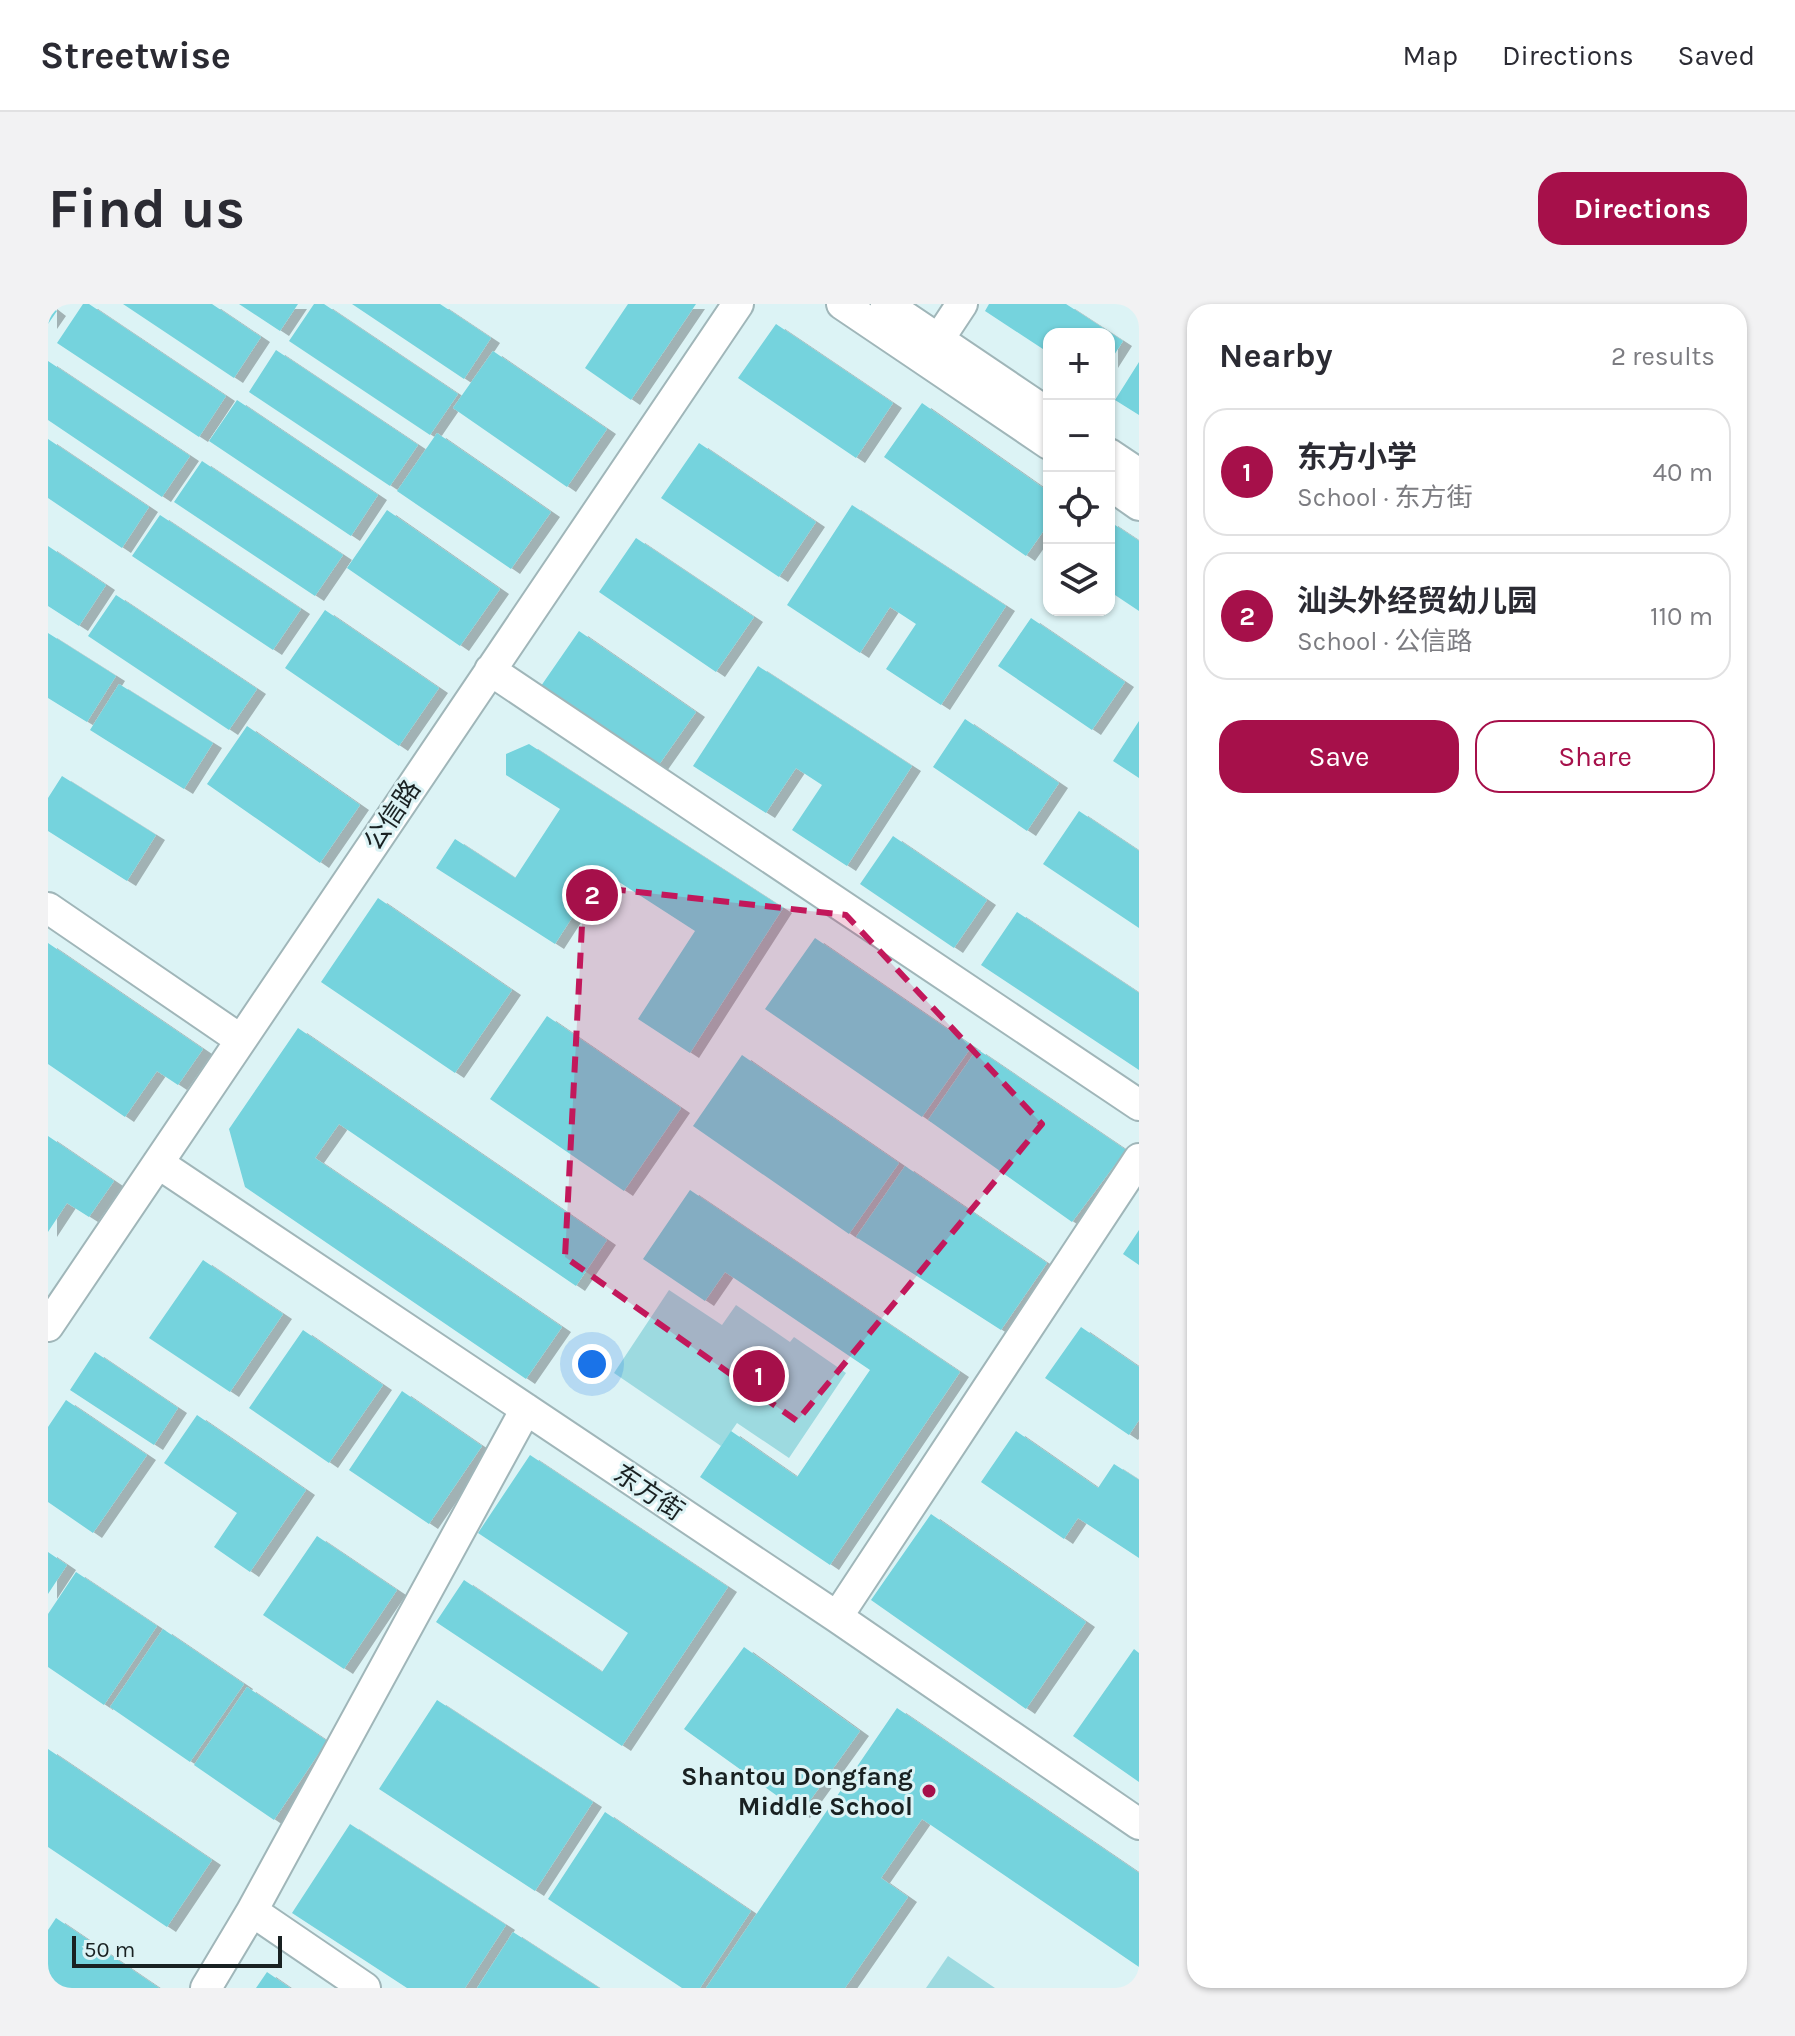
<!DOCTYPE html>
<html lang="en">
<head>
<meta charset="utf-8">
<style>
	body { margin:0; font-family:Karla,"Noto Sans SC",sans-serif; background:#f2f2f3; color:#2b2b33 }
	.controls { position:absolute; right:24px; top:24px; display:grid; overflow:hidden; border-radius:16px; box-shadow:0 2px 6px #0004 }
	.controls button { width:72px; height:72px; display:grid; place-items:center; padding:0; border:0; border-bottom:2px solid #e1e1e2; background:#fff; color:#2b2b33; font:40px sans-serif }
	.scale { position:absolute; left:24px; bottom:20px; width:210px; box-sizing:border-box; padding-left:8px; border:4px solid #192122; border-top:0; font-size:22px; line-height:28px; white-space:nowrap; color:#192122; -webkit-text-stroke:6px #dcf3f5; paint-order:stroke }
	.you { position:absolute; left:544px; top:1060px; width:28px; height:28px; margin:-20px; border:6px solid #fff; border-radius:50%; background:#1a73e8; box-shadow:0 0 0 12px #1a73e833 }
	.badge { display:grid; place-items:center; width:52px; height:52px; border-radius:50%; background:#a6104a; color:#fff; font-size:26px; font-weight:700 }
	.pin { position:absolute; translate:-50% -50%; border:4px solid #fff; box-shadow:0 2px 8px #0006 }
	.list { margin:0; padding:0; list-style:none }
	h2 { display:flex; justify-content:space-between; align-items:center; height:104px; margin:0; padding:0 32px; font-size:34px }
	h2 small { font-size:26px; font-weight:400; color:#7c7c81 }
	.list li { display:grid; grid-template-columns:52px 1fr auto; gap:24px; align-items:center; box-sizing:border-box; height:128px; margin:0 16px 16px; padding:0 16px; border:2px solid #e1e1e2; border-radius:24px }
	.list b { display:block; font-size:30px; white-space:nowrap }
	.list p { margin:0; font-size:26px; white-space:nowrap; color:#7c7c81 }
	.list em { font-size:26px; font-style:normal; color:#7c7c81 }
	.actions { display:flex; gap:16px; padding:24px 32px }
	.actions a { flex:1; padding:18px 0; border:2px solid #a6104a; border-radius:24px; text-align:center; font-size:28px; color:#a6104a }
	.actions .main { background:#a6104a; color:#fff }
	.icon { flex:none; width:44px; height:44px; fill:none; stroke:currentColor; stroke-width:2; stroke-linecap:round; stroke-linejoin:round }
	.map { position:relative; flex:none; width:1091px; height:1684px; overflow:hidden; border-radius:24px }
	header { display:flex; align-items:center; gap:48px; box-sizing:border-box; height:112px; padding:0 40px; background:#fff; border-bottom:2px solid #e1e1e2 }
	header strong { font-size:38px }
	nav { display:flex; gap:44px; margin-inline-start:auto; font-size:28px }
	.intro { display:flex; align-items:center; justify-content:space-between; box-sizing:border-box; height:192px; padding:0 48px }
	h1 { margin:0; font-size:56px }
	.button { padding:20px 36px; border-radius:24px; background:#a6104a; color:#fff; font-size:28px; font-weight:700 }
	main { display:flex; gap:48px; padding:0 48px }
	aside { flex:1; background:#fff; border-radius:24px; box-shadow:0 2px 6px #0004 }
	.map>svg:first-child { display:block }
</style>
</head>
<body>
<header>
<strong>Streetwise</strong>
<nav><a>Map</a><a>Directions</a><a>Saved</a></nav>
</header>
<div class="intro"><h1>Find us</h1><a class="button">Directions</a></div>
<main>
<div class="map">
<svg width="1091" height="1684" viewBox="0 0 1091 1684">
	<defs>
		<filter id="shadow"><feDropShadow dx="9" dy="5" stdDeviation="0" flood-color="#0004"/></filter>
	</defs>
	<rect width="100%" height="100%" fill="#dcf3f5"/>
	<!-- green -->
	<path fill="#9ddae0" d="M621,986L674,1021L688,1001L742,1038L746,1033L798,1069L741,1154L689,1119L673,1142L566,1069Z
		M900,1652L947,1684H878Z"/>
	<!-- building -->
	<path fill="#74d3dd" filter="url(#shadow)" d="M0,0L9,7L0,20Z
		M35,0H41L178,92L151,133L9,39Z
		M75,0H164L213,33L186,74Z
		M191,0H250L232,27Z
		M266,0H276L410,90L382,131L241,37Z
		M304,0H392L443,34L416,75Z
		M580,0H648L583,96L537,64Z
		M941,0H1018L1075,37L1061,59V30H1001V49L937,7Z
		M728,20L845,99L808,154L690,74Z
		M228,46L370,141L342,182L201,88Z
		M445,47L559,125L519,183L405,104Z
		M0,57L142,152L114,193L0,116Z
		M1091,58V111L1067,96Z
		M189,96L330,191L303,232L161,137Z
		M874,99L1001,188V219L978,252L836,153Z
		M389,129L503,208L463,265L349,187Z
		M0,135L101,203L74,244L0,194Z
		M651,139L768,218L731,273L613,194Z
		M154,157L295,251L267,292L126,198Z
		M804,201L958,302L893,401L838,365L868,320L842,303L812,349L739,301Z
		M339,206L452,285L412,342L299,264Z
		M112,211L253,305L225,346L84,252Z
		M1061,217L1091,237V307L1061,287Z
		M588,234L706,313L668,368L551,288Z
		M0,242L58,281L31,322L0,302Z
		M68,291L209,385L181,426L40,332Z
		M277,306L391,384L351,442L237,364Z
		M983,314L1077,378L1044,426L950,362Z
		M531,327L648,408L610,462L493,382Z
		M0,329L68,372L39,418L0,394Z
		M710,362L864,462L799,562L744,526L774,481L748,464L718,509L645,462Z
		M71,380L165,439L136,485L42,426Z
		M917,415L1011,479L979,527L885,463Z
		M1091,417V474L1065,457Z
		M199,422L312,501L272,559L159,480Z
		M481,440L735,604L642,749L590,715L647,627L554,567L507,640L388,564L407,535L467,574L512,505L458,471V450Z
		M14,472L108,531L79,577L0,527V494Z
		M1031,507L1091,547V624L995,560Z
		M845,532L939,596L906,644L812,580Z
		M330,594L464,686L407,769L273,678Z
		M969,608L1091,689V766L933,661Z
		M767,634L924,742L874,813L717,705Z
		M0,639L155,745L130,781L109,767L77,813L0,760Z
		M499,712L633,804L576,887L442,795Z
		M250,724L559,936L528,982L291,820L267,854L514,1023L478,1075L197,883L181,825Z
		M929,745L1078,846L1024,918L880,816Z
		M694,751L851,859L801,930L645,822Z
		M0,832L66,877L41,913L19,899L0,928Z
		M857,862L999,959L953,1026L808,933Z
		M642,886L912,1068L782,1261L652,1173L683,1127L749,1173L822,1066L677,968L657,997L595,955Z
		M1091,926V961L1075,950Z
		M155,956L235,1010L182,1088L101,1034Z
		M1033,1023L1091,1063V1116L1081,1131L997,1074Z
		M255,1026L335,1081L281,1159L201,1104Z
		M47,1048L130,1104L106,1141L22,1086Z
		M354,1087L434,1142L381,1220L301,1166Z
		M18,1096L99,1151L45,1229L0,1198V1123Z
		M149,1111L258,1186L202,1268L166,1243L189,1209L116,1159Z
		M968,1127L1050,1184L1066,1160L1091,1176V1254L1030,1214L1016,1235L933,1178Z
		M482,1151L680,1283L574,1442L388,1318L416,1276L554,1368L580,1329L430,1229Z
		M883,1210L1038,1318L978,1405L823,1296Z
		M269,1232L349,1286L296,1365L215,1311Z
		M0,1248L19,1261L0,1290Z
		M28,1268L109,1322L56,1401L0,1363V1310Z
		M115,1325L196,1380L142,1458L62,1403Z
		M696,1343L812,1427L753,1509L636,1425Z
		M1086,1345L1091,1349V1478L1025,1432Z
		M199,1383L279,1437L226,1516L146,1461Z
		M389,1396L545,1498L487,1587L331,1485Z
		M849,1404L1091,1569V1663L874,1515L833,1574L860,1593L797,1684H658Z
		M0,1445L164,1556L119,1623L0,1543Z
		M557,1508L703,1607L652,1684H634L500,1595Z
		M302,1520L458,1621L417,1684H359L244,1609Z
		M8,1614L111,1684H4L0,1682V1626Z
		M465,1628L551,1684H429Z
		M219,1668L242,1684H208Z"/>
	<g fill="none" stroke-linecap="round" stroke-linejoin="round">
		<!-- minor casing -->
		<g stroke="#a0b6b9" stroke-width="34">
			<path id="minor" d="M794,0L877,56
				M838,0L1001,110
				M914,0L877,56L1001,140
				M1061,150L1091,170
				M1061,180L1091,201
				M442,366L1091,801
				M0,604L193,736
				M110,859L789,1313L1091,1520
				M0,1022L690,0
				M789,1313L1091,855
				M204,1607L478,1105
				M158,1684L204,1607L317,1684"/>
		</g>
		<!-- minor -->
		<use href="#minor" stroke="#fff" stroke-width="30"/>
	</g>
	<!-- marked area -->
	<path fill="#c2185b" fill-opacity="0.2" stroke="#c2185b" stroke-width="6" stroke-dasharray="16 10" stroke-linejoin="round" d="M536,582L798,611L994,820L749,1117L517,953Z"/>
	<!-- markers -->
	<circle fill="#a6104a" stroke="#dcf3f5" stroke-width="3" cx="881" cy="1487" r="8"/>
	<g text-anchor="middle" stroke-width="6" stroke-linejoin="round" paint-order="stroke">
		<!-- street labels -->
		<g font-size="26" fill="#192122" stroke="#dcf3f5">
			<text transform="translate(344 511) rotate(-56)" y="9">公信路</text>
			<text transform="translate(601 1188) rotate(34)" y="9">东方街</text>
		</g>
		<!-- poi labels -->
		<g font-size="26" font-weight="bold" fill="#192122" stroke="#dcf3f5" text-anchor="end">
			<text x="865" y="1481">Shantou Dongfang<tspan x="865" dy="30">Middle School</tspan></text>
		</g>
	</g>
</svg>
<div class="controls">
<button>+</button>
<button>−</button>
<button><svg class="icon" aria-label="locate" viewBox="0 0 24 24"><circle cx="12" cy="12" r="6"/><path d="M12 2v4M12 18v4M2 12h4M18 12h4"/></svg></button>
<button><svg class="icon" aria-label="layers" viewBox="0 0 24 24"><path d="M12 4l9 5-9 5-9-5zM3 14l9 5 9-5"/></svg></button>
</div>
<div class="scale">50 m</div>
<div class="you"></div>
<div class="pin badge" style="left:711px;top:1072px">1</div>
<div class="pin badge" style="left:544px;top:591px">2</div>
</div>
<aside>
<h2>Nearby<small>2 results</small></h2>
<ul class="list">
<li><span class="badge">1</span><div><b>东方小学</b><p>School · 东方街</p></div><em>40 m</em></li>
<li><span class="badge">2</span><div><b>汕头外经贸幼儿园</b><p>School · 公信路</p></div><em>110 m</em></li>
</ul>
<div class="actions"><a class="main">Save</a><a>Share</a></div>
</aside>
</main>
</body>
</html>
